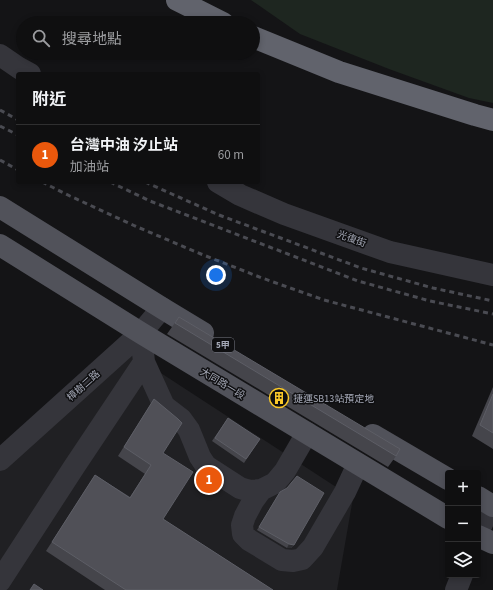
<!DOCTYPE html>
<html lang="zh-TW">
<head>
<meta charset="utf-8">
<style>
	body { margin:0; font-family:"Source Sans 3","Noto Sans TC",sans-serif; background:#1d1d1e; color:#f1f3f6 }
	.controls { position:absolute; right:12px; bottom:12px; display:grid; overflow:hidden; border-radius:4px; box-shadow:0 2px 6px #0003 }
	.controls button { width:36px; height:36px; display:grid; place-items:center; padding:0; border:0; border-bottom:1px solid #2f2f30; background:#0f0f10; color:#f1f3f6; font:20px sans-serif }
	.you { position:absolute; left:216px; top:275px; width:14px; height:14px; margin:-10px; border:3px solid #fff; border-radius:50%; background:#1a73e8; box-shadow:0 0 0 6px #1a73e833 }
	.badge { display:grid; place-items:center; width:26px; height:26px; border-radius:50%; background:#ea580c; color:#fff; font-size:13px; font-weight:700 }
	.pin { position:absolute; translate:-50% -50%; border:2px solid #fff; box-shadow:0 1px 4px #0006 }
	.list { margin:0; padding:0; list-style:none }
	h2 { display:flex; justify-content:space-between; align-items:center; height:52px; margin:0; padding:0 16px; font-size:17px }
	h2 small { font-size:13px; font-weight:400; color:#9b9c9f }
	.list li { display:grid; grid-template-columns:26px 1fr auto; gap:12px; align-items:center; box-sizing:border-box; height:60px; padding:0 16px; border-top:1px solid #2f2f30 }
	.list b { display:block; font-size:15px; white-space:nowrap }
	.list p { margin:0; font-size:13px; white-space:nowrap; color:#9b9c9f }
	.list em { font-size:13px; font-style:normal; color:#9b9c9f }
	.icon { flex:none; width:22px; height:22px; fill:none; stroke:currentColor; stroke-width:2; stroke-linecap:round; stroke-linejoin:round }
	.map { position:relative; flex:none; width:493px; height:590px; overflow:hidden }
	.search { position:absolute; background:#0f0f10; box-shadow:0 2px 6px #0003; left:16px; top:16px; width:244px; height:44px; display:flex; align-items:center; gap:10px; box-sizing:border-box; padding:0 14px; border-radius:22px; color:#9b9c9f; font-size:15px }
	.panel { position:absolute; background:#0f0f10; box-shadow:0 2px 6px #0003; left:16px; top:72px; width:244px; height:112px; border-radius:4px }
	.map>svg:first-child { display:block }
</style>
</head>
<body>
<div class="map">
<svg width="493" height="590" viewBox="0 0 493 590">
	<rect width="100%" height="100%" fill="#141416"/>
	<!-- built -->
	<path fill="#202023" d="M141,333L144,362L353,498L337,590H0V460Z"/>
	<!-- green -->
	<path fill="#1e2620" d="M251,0H493V103L469,98L389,69L300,34Z"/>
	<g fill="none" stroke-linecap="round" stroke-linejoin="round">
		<!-- minor -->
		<path stroke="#35353b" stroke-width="22" d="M0,55L19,68L30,74
			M218,182L240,195L284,214L390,252L493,275
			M144,362L164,406L181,419L189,430L200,457L206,466L240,488L250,491L261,490L275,483L285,471L307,433
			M0,460L141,333L162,308
			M261,490L253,501L245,516L242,525L243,534L249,540L282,560L293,561L302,559L313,547L345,492L358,464
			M478,532L491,505
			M0,581L74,467L144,362L141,333
			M456,590L462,575"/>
		<!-- major -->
		<path stroke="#51525a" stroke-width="22" d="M0,207L162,308L203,333
			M0,245L141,333L448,518
			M373,435L448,479
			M478,497L493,506
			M478,536L493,543"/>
		<!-- highway -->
		<path stroke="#61636c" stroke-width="22" d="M177,0L223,23
			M253,37L339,72L475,115L493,120"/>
		<!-- rail -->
		<path stroke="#4a4b52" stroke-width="3" stroke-dasharray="5 4" stroke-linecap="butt" d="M0,110L18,120
			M0,126L18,135
			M0,160L18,170
			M42,182L70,196L135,226L201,254L262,278L324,300L493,345
			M110,182L150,201L358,281L430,301L493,314
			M145,182L219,215L361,268L433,288L493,301"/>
	</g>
	<!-- wall -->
	<path fill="#45454b" d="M179,317L396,456L388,467L167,334Z
		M493,387V449L472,436Z
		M154,399L163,453V519L273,590H105L46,551L95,475L130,497L145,474L118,456Z
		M228,418L260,439L244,463L212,441Z
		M278,495L294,545L291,548H287L257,530Z"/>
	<!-- shaded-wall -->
	<path fill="#2d2d31" d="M289,544L294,545L291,548H287Z"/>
	<!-- building -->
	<path fill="#505057" stroke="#5d5e66" d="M179,317L400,449L396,456L175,323Z
		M493,394V433L480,425Z
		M154,399L178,419L182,423L163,453L193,472L163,519L273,590H126L52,542L95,475L130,498L151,465L124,447Z
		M228,418L260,439L246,459L215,438Z
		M297,476L324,493L294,545L289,544L259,527L280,492L287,488Z
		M34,584L43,590H30Z"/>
	<!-- icons -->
	<defs>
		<g id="building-ring" transform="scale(1)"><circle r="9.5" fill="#0f0f11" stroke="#f9c829" stroke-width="1.5"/><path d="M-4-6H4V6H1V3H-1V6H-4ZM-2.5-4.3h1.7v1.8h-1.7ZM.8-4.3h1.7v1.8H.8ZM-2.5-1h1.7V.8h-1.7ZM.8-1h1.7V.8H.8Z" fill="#f9c829"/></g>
	</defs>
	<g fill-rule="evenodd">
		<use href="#building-ring" x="279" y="398"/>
	</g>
	<g text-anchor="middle" stroke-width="3" stroke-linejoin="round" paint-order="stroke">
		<!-- shield labels -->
		<rect fill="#0f0f11" stroke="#787b85" stroke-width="1" x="212" y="338" width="22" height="14" rx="3"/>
		<g font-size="9" font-weight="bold" fill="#a5a9b7">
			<text x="223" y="348">5甲</text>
		</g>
		<!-- street labels -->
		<g font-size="10" fill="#a5a9b7" stroke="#0f0f11">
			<text transform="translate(352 238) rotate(20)" y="4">光復街</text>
			<text transform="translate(223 383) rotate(31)" y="4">大同路一段</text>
			<text transform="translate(83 385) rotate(-42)" y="4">樟樹二路</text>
		</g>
		<!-- poi labels -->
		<g font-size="10" fill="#a5a9b7" stroke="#0f0f11" text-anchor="start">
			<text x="293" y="402">捷運SB13站預定地</text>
		</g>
	</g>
</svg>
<div class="controls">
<button>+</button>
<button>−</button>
<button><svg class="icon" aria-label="layers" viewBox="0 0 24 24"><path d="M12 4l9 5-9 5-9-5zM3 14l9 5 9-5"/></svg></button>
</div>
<div class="you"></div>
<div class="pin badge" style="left:209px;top:480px">1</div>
<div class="search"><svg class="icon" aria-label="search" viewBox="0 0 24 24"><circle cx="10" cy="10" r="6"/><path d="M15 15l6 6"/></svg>搜尋地點</div>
<section class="panel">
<h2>附近<small></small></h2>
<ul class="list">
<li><span class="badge">1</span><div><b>台灣中油 汐止站</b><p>加油站</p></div><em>60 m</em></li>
</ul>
</section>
</div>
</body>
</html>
